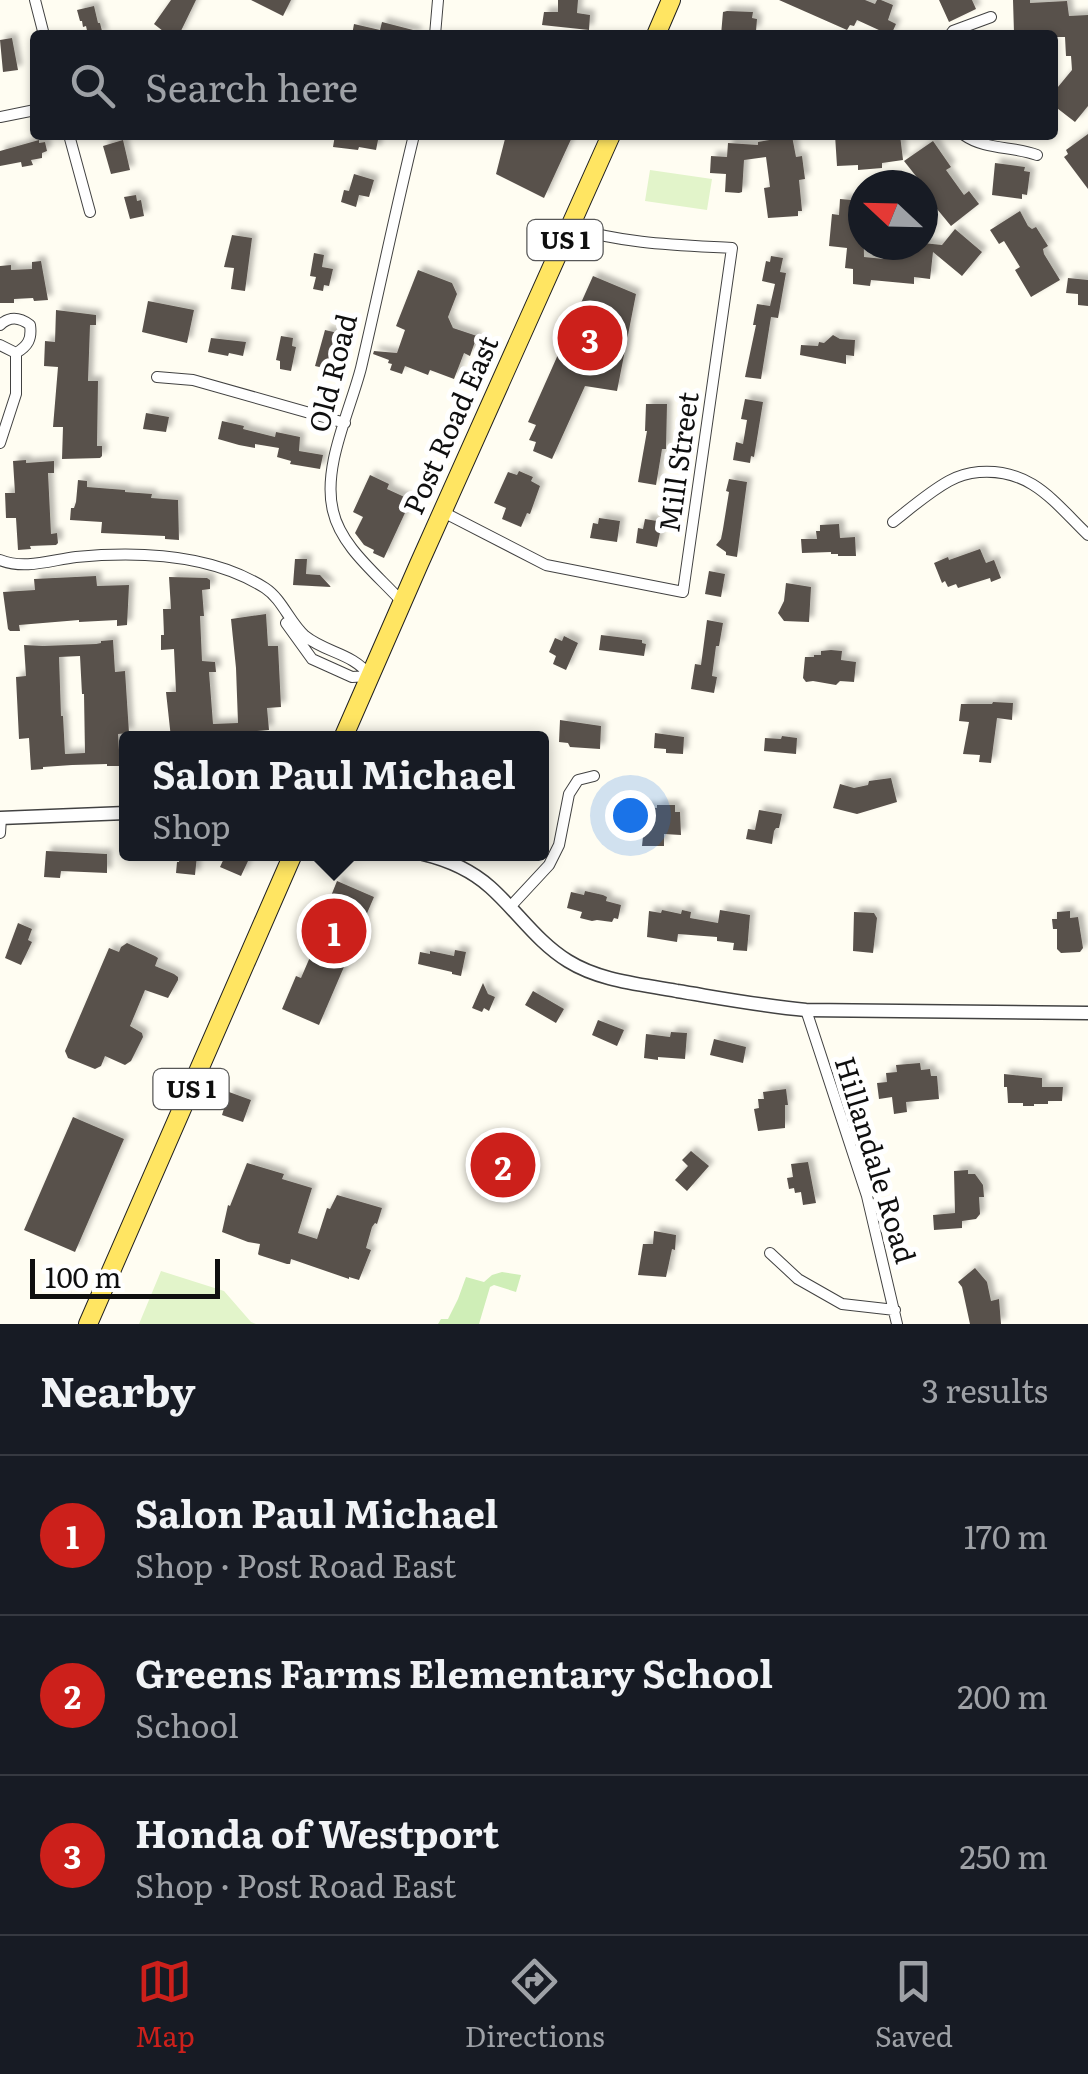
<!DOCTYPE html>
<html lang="en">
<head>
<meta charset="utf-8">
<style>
	body { margin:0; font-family:Literata,serif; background:#242831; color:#f1f3f6 }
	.compass { position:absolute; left:848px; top:170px; width:90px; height:90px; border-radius:50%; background:#171b24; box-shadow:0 2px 8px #0004; rotate:292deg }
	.scale { position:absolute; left:30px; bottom:25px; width:190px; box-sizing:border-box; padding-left:10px; border:5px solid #0f0f0f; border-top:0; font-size:28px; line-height:35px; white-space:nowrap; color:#0f0f0f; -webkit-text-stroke:8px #fff; paint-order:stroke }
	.you { position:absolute; left:630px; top:815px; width:35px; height:35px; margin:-25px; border:8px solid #fff; border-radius:50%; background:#1a73e8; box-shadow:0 0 0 15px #1a73e833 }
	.badge { display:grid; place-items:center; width:65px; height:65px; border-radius:50%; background:#cc201b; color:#fff; font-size:32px; font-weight:700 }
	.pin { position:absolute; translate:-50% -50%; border:5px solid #fff; box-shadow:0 2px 10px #0006 }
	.popup { position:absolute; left:119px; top:731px; width:430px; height:130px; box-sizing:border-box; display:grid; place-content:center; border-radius:10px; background:#171b24; filter:drop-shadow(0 2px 8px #0005); font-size:32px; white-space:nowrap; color:#9ea1a6 }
	.popup b { font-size:38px; color:#f1f3f6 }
	.popup::after { content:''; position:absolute; left:50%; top:100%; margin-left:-20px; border:20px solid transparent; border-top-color:#171b24 }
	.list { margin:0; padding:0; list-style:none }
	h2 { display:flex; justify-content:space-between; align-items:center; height:130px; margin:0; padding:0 40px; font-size:42px }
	h2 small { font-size:32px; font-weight:400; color:#9ea1a6 }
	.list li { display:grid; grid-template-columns:65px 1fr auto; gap:30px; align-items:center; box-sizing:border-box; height:160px; padding:0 40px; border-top:2px solid #363941 }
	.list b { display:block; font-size:38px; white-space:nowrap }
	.list p { margin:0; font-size:32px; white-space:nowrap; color:#9ea1a6 }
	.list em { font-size:32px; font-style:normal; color:#9ea1a6 }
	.icon { flex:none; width:55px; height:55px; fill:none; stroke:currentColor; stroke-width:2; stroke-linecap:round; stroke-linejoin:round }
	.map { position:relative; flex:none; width:1088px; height:1324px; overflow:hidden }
	.search { position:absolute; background:#171b24; box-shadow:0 2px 8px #0004; left:30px; right:30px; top:30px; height:110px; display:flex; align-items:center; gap:25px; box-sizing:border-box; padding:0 35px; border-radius:10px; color:#9ea1a6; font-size:38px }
	.sheet { height:610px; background:#171b24 }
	nav { display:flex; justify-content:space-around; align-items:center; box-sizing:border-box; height:140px; border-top:2px solid #363941; background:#171b24; font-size:28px; color:#9ea1a6 }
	nav a { display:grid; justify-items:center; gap:5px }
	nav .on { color:#cc201b }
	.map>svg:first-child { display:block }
</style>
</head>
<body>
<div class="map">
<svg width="1088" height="1324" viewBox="0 0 1088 1324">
	<defs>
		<filter id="shadow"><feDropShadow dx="5" dy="-5" stdDeviation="2.5" flood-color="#0004"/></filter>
	</defs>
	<rect width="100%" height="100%" fill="#fffdf2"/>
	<!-- green -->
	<path fill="#cfeeb7" d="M502,1272L521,1275L516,1292L494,1285L490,1287L479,1324H438L441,1319H448L458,1299L466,1277L484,1282L492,1275Z"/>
	<!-- pitch -->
	<path fill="#e2f4ca" d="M650,170L712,179L707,210L645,201Z
		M161,1271L224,1291L251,1322L256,1324H139Z"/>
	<!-- building -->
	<path fill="#59514b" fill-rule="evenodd" filter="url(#shadow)" d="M171,0H196L179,35H168L154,24Z
		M251,0H291L283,16Z
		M558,0H578L577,13L590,15L589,30L542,25L544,12H558Z
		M779,0H865L875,4L877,0H881L893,5L888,20L896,24L891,35H879L881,31L857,20L854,26L850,25L847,30Z
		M939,0H972L976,9L949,22Z
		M1013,0H1030V3L1067,1L1069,16L1088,15V106L1075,122L1053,105V93L1072,70L1071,56H1066L1065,37H1053V35H1035L1031,32L1014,33Z
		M94,6L98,23H100L103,35H88L86,26L83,27L82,21H80L77,10Z
		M727,11L753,12L752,18L757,19L756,31H750V35H721L723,12Z
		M382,22L417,31L416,35H352L354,24L380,30Z
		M12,38L18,70L3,72L0,40Z
		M1088,134V189L1064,157L1068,154L1066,150Z
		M335,135H379L376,150L359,147L358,150L333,147Z
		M506,135H573L544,198L496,174Z
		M835,135H900L903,160L882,163V168L858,170V165L837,166Z
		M792,136L796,157L802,156L805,179L799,180L802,211H798V216L768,218L764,188L770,187L766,157L744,160L742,192L739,193L725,192L726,174L710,173L711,156L727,157L728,143L758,145V142Z
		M39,140V143L45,142L47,151L42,153V158L31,160L33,165L22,167L21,162L0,166V151Z
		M123,140L130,170L111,174L103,146Z
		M933,141L951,167L946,170L964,195L969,191L979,204L951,226L937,209L933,212L923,198V185L904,161Z
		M995,163L1025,167L1024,171L1030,172L1027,195L1022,194V199L992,195Z
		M354,174L374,180L369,197L359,195L356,207L341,202L344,190L349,191Z
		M136,195L137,201L141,200L144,216L130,219L124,197Z
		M840,199L863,201L864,257L884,259L885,246L916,249V245H923V243L942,245L955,229L982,252L962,276L933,252L930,279L914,277V284L871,280L870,286L853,284V269L845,268L847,248L829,246L832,214L839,215Z
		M1020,211L1028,226L1032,229L1036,227L1048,246L1043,249L1044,254L1060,280L1031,297L1015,270L1020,267L1004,241L999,244L990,230Z
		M232,235L252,238L245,291L231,289L234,268L224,267Z
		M314,253L324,255L322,267L333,269L329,286L324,285L323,291L313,289L316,277L310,276Z
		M771,256L783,258L780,272L786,273L778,318L771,317L761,379L745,377L756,325H753L757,304L770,306L775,284L762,281L766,261L770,262Z
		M41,261L48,300L34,301L33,298L14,299V303H0V266L11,265V270L32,269V262Z
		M418,270L452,283L457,294L448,317L453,328L477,336L470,356L464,353L454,379L430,370L428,375L405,366L402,374L390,370L392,364L388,363L389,360L373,354L374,351L397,353L405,330L396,326Z
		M593,276L636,294L617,391L585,386L552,459L533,451L536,442L529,440L536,425L528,422Z
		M1068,278L1088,280V306L1078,305V294L1066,293Z
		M148,301L194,310L187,343L142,332Z
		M56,310L96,315V325H90L88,381H98L97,446H102V456L100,458L62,459L63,427H53L58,367L44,366L45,341L55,342Z
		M325,330L338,333L332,370L315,366Z
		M833,335L840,339L855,340L854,356L846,355V364L800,355L801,345L818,346L819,342L824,343Z
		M281,336L293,338L292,346L296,347L291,371L280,369V361L276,360Z
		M211,338L246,342L243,356L229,353L228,356L208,352Z
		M745,399L763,402L754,457L751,456L750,463L733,460L736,442L743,444L747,420L741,419Z
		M646,404H667L666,449H662L656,485L638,482L647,431H645Z
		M146,413L169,417L166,432L143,429Z
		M222,421L244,426L243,429L275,437L276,432L300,437L299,451L323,455L320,469L290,464L291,461L277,457L279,448L255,444V448L239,445L218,439Z
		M26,460V463L54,461V473H48L51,534L57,533L58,543L56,545L30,546L31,549L18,550L16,518H6L5,493H15L13,461Z
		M519,471L533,477L531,481L540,486L530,514L527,513L521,527L502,519L506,508L494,503L508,472L517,475Z
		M370,475L389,484L387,489L411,500L384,558L373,553L374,550L364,545L355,533L363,517L353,512Z
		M729,479L747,482L737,557L726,555V552L716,545L721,539L723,529L729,492L726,491Z
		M78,480L87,481V487L125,490V492L152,494L151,498L178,500L179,540L165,539V536L101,533L102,522L70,520L71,508H74L76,502Z
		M599,518L620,521L617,542L590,538L593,523L598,524Z
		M645,519L657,521V525L661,528L657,547L636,543L638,528L643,529Z
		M839,524L840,538L855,537L856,556H838V554H831V552L802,553L801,539H817L816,531H820V525Z
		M980,549L986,563L994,560L1001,578L991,582L990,578L958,588L956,584L948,587L945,581L942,583L934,563L948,557L949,560Z
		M295,559H307L306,574L320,575L331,587L293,585Z
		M709,571L725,574L721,597L705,594Z
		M96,576L97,586L129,585L127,625L117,626V620L79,622V620L19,625L20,631H10L8,629L3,592L35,590L34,579Z
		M169,577L207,578L210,580V589L202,590L204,616H200L202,661L215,662L216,672H209L213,724L238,723L236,668L231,619L266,614L268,646H278L281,707L267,708L269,730L257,731L258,738H228V736L171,738L166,692H176L174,649L161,650V635H164L163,609H171Z
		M786,583L811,587L809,622L784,621L778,613L784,601Z
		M707,620L723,623L719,646H716L712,676L717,677L714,693L691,689L695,664L701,665Z
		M601,635L642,640V643L646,644L644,656L599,650Z
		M564,636L578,643L566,670L553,664L556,656L549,652L555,638L562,641Z
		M113,640L115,672L125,671L129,733L118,734L120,766H107V764L72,765L43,767V769L31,770L29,738L19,739L16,677L26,676L24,645L43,646L96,644L101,643V641ZM80,656L82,694H84L85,753L65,754L63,716H61L59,657Z
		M831,650L842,651L841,660L856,662L854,682L840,681L836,685L813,681L806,682L803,678L805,657H814V655H821V651Z
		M993,702L1013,703L1012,720L997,718L991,763L979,762L980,755L963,754L969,722L959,721L961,704H992Z
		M560,720L601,726L600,749L570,747L568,743L559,742Z
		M655,733L684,737L683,754L666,753V749L654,748Z
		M782,736L797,738L796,754L764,751L765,738L781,739Z
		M891,778L897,802L857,814L833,808L840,784L854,788L868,785L869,781Z
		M657,805H675V812H680L681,835L664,834V846H642L644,827H633L635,806L657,808Z
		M759,810L782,814L779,828H776L774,831L772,844L746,839L748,829L755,830Z
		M46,851L107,854V873L61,871L60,878L44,877Z
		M180,854L197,855L195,875L176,873L177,862H179Z
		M226,854H232L248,861L241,876L220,867Z
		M337,881L374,897L319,1025L282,1009L296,976L301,978L329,913L325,911Z
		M585,891L603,895L607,897L606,901L621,905L618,919L614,918L612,922L597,920L592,921L580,918L582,912L567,908L571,892L584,895Z
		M662,910L681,914L682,910L691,912L690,918L718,923L720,910L750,915L747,951L733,950L734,943L717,941V937L678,934L677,942L647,937L649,911L661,913Z
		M1070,911V918L1078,917L1083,948L1080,952L1061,953L1057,949V929H1053L1052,919H1057V912Z
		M854,912L874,913L877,918L873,953L853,951Z
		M18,923L32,929L28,940L32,942L21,965L5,958Z
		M127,943L155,956L158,958L155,966L174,974L178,977V980L168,998L145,990L130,1026L142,1033L143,1037L131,1061L125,1065L105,1056L101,1066L95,1069L68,1058L65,1051L109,948L119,952L121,947Z
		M455,950L466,952L461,976L452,974V972L418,964L420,952L430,954V951L454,956Z
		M483,983L488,994L495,997L489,1011L484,1008L482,1012L472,1008Z
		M533,991L564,1009L556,1023L525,1005Z
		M598,1020L624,1030L617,1046L592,1035Z
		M671,1032L687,1033L685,1059L658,1057V1060L644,1058L646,1034L670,1037Z
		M714,1039L746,1047L743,1063L710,1055Z
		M920,1063L921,1070L930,1069L931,1076H937L939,1099L906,1102L907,1112L894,1114L892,1097L879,1099L877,1083L887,1082L886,1073L897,1072L896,1065Z
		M1004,1074L1042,1078V1087H1063L1062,1101H1048V1104H1034V1106H1023V1103H1008L1007,1087H1004Z
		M786,1089L788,1105H785V1128L758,1131L754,1109L759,1108L758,1099H764L763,1092Z
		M229,1092L251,1100L243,1122L222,1115Z
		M73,1117L124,1139L75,1252L24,1230Z
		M691,1151L709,1166L687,1191L675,1180L688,1166L682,1160Z
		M808,1162L816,1203L803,1205L801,1192L795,1193L794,1188L789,1189L787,1178L793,1177L791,1164Z
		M247,1163L284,1174L282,1179L312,1188L298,1233L317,1239L327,1208L330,1209L337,1195L382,1208L377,1224L375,1223L372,1227L366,1248L371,1250L359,1280L349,1277V1279L291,1259L290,1264H287L259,1255L258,1254L260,1244L248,1242L222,1232L228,1205L230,1206Z
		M968,1170V1174H975L983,1185L984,1197H979L980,1214L976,1219L962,1221V1228L934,1230L933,1215L955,1213L954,1171Z
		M654,1231L676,1235L675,1250L672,1249L666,1277L638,1275L643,1244H653Z
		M975,1268L987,1282L991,1301L999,1299L1001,1324H970L962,1287L958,1282Z"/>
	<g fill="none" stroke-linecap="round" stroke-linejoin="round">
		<!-- minor casing -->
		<g stroke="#424242" stroke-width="12">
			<path id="minor" d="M35,0L44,35
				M435,35L438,0
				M950,35L953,31L991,17
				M0,117L35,110
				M69,135L90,212
				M964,135C985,150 1013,146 1037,155
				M0,325C10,316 19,317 30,325C32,339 28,346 16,353
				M0,345L16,353
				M157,377L193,380L345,423
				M0,443L16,394V353
				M443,512L546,565L683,592L732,248C678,245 623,244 571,227
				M893,522C911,508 929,492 949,481C958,476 968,473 979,472C1031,468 1054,502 1088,535
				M0,560C25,570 51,560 76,557C139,551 211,554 265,588C282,599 290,623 305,636C326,653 353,653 370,676
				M402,602C378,575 341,547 333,511C322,467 350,411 361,368C379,291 395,213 414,135
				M286,623L312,659L352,677L370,676
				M0,833L1,818
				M510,907L549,865L559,845L569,794L578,780L594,776
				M806,1010L867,1196L897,1324
				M770,1253L798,1279L842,1304L895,1310"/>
		</g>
		<!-- tertiary casing -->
		<g stroke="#424242" stroke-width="15">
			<path id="tertiary" d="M0,818L126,813
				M423,854C448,860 471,870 490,887C517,911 537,942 568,961C600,981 640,984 677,991C720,998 762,1006 806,1010L1088,1013"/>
		</g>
		<!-- primary casing -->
		<g stroke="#202020" stroke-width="20">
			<path id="primary" d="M656,35L671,0
				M343,738L419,564L611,135
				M88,1324L293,854"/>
		</g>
		<!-- minor -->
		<use href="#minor" stroke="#fff" stroke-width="10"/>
		<!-- tertiary -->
		<use href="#tertiary" stroke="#fff" stroke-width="12"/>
		<!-- primary -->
		<use href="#primary" stroke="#ffe562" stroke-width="18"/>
	</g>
	<g text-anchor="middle" stroke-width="10" stroke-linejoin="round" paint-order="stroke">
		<!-- shield labels -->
		<g fill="#fff" stroke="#575757" stroke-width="2.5">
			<rect x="527.5" y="220" width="75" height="40" rx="8"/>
			<rect x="153.5" y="1069" width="75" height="40" rx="8"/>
		</g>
		<g font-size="25" font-weight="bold" fill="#0f0f0f">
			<text x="565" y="249">US 1</text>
			<text x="191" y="1098">US 1</text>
		</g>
		<!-- street labels -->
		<g font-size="28" fill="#0f0f0f" stroke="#fff">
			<text transform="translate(333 373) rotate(-76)" y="10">Old Road</text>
			<text transform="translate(451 425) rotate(-66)" y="10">Post Road East</text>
			<text transform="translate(679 462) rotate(-82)" y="10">Mill Street</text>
			<text transform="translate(875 1160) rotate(73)" y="10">Hillandale Road</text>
		</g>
	</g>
</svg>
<svg class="compass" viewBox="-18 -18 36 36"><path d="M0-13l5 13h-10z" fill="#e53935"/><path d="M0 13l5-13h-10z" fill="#9ea1a6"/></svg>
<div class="scale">100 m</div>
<div class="you"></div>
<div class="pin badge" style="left:334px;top:931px">1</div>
<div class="popup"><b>Salon Paul Michael</b>Shop</div>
<div class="pin badge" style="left:503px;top:1165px">2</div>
<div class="pin badge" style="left:590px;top:338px">3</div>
<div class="search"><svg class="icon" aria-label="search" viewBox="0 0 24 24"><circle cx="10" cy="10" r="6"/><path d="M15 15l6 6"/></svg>Search here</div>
</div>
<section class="sheet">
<h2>Nearby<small>3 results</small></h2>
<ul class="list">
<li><span class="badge">1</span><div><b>Salon Paul Michael</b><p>Shop · Post Road East</p></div><em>170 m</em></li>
<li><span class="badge">2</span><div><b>Greens Farms Elementary School</b><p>School</p></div><em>200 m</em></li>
<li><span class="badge">3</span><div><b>Honda of Westport</b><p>Shop · Post Road East</p></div><em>250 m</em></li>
</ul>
</section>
<nav>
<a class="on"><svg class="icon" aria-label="map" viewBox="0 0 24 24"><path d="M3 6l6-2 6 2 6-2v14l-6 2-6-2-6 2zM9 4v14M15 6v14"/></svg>Map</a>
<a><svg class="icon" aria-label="directions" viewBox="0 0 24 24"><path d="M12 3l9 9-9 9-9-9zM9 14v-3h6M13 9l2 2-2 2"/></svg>Directions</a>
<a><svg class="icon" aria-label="saved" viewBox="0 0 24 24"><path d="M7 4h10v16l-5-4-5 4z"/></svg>Saved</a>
</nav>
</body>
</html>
